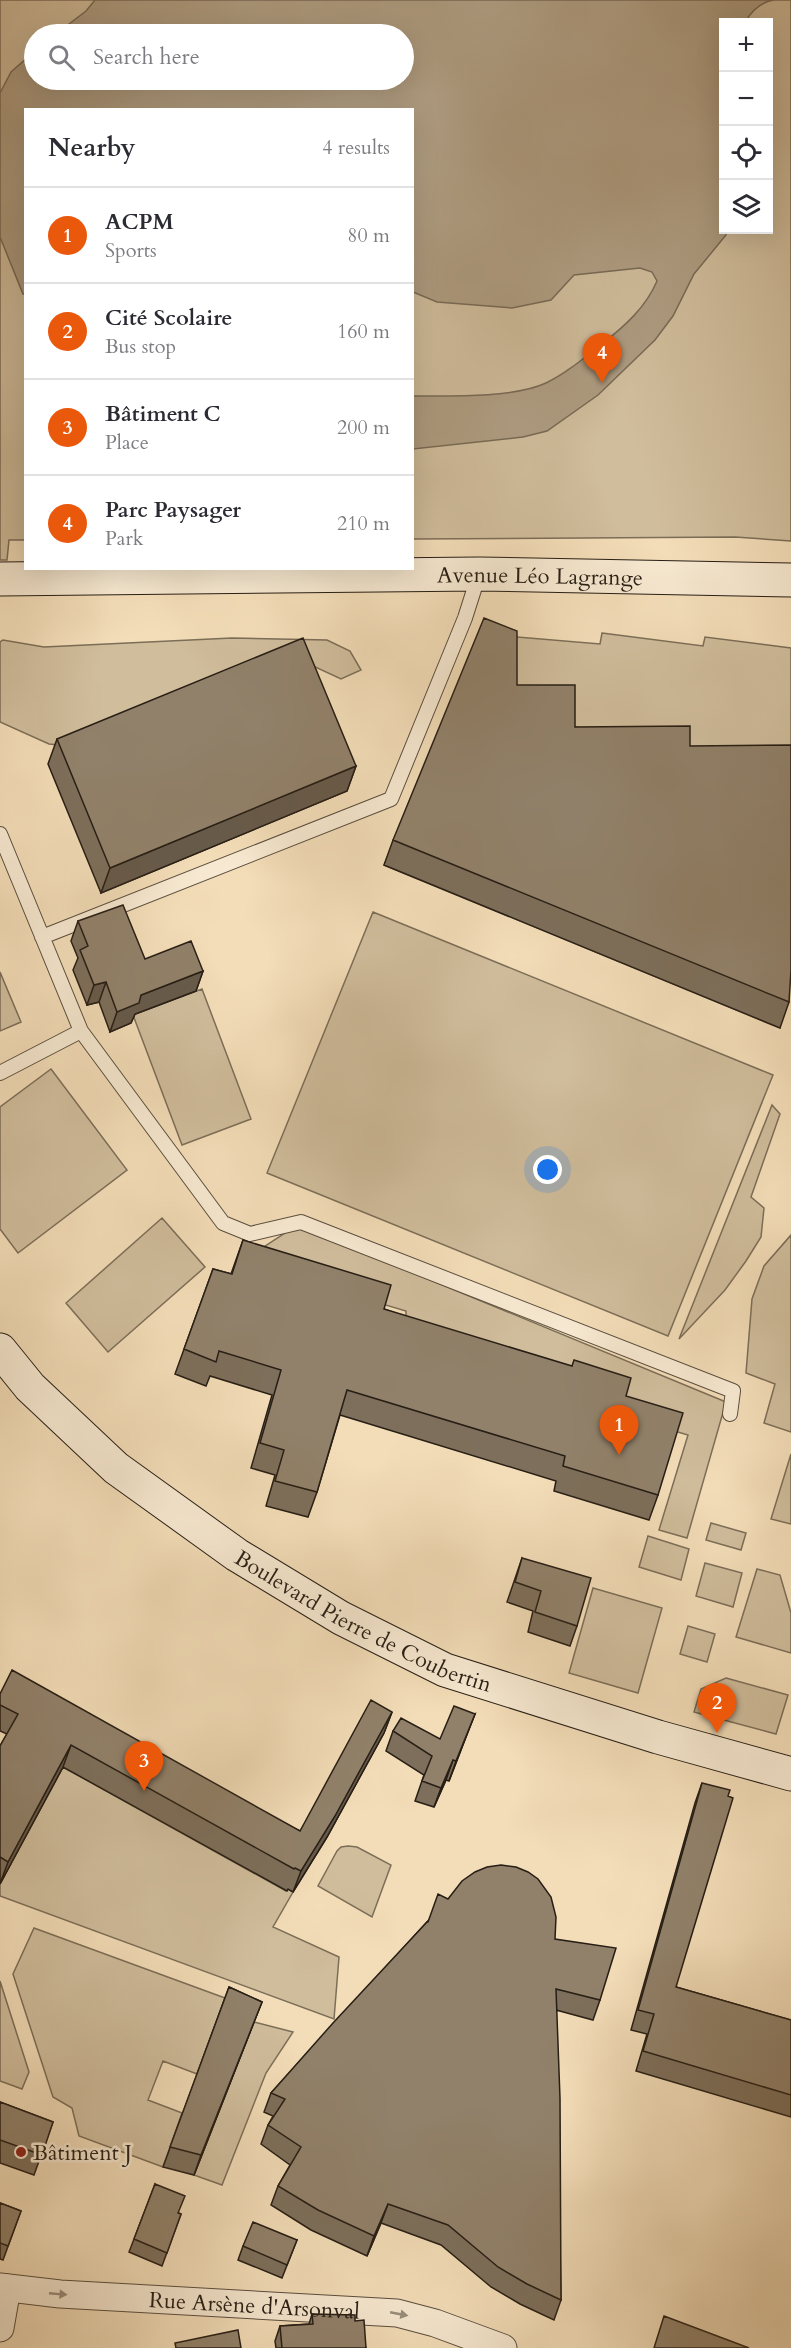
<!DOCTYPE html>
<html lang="en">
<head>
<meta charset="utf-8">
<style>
	body { margin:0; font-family:Cardo,serif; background:#f2f2f3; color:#2b2b33 }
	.controls { position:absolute; right:18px; top:18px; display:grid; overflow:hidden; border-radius:0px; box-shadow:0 6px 24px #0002 }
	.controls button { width:54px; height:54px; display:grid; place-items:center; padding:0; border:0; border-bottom:2px solid #e1e1e2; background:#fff; color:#2b2b33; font:30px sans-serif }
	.you { position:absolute; left:548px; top:1170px; width:21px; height:21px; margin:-15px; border:4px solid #fff; border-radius:50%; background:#1a73e8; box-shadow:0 0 0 9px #1a73e833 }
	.badge { display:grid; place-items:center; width:39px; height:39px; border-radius:50%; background:#ea580c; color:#fff; font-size:20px; font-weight:700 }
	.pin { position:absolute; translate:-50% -50px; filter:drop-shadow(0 2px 3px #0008) }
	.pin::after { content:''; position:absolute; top:32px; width:21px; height:18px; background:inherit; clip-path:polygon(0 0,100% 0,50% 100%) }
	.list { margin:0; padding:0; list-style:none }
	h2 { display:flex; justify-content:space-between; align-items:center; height:78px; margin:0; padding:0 24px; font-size:26px }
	h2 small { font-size:20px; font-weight:400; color:#7c7c81 }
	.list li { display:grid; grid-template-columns:39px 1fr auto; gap:18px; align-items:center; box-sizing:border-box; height:96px; padding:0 24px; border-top:2px solid #e1e1e2 }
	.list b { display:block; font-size:22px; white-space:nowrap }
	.list p { margin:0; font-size:20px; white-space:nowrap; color:#7c7c81 }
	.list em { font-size:20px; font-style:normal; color:#7c7c81 }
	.icon { flex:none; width:33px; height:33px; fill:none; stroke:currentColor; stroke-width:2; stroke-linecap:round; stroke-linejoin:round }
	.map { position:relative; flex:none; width:791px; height:2348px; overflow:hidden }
	.search { position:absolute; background:#fff; box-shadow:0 6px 24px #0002; left:24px; top:24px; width:390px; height:66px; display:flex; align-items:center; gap:15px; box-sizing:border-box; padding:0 21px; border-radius:33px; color:#7c7c81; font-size:22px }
	.panel { position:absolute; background:#fff; box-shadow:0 6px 24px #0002; left:24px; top:108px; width:390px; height:462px; border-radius:0px }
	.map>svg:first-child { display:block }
</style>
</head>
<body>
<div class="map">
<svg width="791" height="2348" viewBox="0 0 791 2348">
	<rect width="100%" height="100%" fill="#f3ddb8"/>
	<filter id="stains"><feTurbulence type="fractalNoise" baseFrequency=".00333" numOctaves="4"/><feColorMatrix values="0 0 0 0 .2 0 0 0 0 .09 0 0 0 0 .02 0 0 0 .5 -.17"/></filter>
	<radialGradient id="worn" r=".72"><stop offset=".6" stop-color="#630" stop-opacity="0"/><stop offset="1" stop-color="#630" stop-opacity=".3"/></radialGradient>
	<!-- green -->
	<path fill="#d0bd9c" stroke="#7c6e58" stroke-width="1.5" fill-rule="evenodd" d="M0,0H791V541L735,537L413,539L412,110H26L25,540H9L7,560H0ZM724,22H768V230H724ZM34,34H404V80H34Z
		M602,633L703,646L705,637L791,648V964L782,995L780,1028L384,865L480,634L600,644Z
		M232,638L327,640L350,651L361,670L341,679L309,664L77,747L49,744L0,722V642L3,640L44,647Z
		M373,912L773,1075L668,1336L267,1173Z
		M0,972L21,1022L0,1031Z
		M202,989L251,1119L182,1145L133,1015Z
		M51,1069L127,1170L18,1253L0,1229V1107Z
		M772,1105L780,1114L751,1197L764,1208L761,1237L746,1261L725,1290L679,1339Z
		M162,1218L205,1267L108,1352L66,1303Z
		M297,1225L726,1402L687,1538L659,1530L688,1435L624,1416L406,1338V1311L241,1262Z
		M791,1235V1432L764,1423L775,1384L746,1373L752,1299L764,1266Z
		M791,1454V1524L771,1519Z
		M711,1523L746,1533L741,1550L706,1540Z
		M648,1536L689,1549L681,1580L639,1567Z
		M705,1563L742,1573L733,1607L696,1596Z
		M757,1569L780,1575L791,1613V1653L736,1637Z
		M593,1588L662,1608L638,1693L569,1673Z
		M688,1626L715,1634L707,1662L680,1654Z
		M726,1678L788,1695L776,1734L694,1712L701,1689Z
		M63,1767L286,1891L288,1889L293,1892L273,1927L339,1957L334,2019L0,1896V1884Z
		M348,1846L357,1847L391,1865L372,1917L318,1886L337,1851L341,1847Z
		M34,1928L225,1998L197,2074L163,2061L148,2100L182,2113L163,2167L79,2136L72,2108L53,2097L13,1974Z
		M0,1981L29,2072L22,2089L0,2081Z
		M254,2022L293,2032L266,2073L222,2185L194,2175Z"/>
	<!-- water -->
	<path fill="#ae9c81" stroke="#786a56" stroke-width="1.5" d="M95,0H774C760,2 751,12 745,22H724V230H727L726,235L694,274L673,316L655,340L598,395L547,431L523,437L413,449V396C448,396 514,398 546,383C567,373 585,357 603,343C625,326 646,307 657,281L652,272L640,268L574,275L551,300L512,308L437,302L413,292L412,110H26V293L23,294L0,237V93L11,72L34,52V80H404V34H56L86,11Z"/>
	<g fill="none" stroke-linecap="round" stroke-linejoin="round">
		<!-- lane casing -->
		<g stroke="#5a4e3e" stroke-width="16">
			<path id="lane" d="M0,834L81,1031
				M42,937L391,799L465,618L479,574
				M0,1073L81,1031L223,1223L250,1234L301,1222L733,1391L730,1414"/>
		</g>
		<!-- street casing -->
		<g stroke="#5a4e3e" stroke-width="29">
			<g id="street">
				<path id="s1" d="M0,2287L60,2294L397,2313L435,2323L503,2348"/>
				<path d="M0,2328L7,2288"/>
			</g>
		</g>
		<!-- secondary casing -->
		<g stroke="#271e15" stroke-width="35">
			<g id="secondary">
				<path id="s2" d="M0,579L479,574L791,580"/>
				<path id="s3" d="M0,1350L30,1387L116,1468L237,1555L341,1618L445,1670L658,1737L791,1774"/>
			</g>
		</g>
		<!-- lane -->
		<use href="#lane" stroke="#f7e9d1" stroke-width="14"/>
		<!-- street -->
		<use href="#street" stroke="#f7e9d1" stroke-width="27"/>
		<!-- secondary -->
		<use href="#secondary" stroke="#f7e9d1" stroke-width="33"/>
	</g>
	<!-- wall -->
	<path fill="#7d6f5b" stroke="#271e15" stroke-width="1.5" d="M517,685L575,727L690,746L789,1002L780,1028L384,865L393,840Z
		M57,739L356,766L347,791L101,893L48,764Z
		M78,921L145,959L203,971L196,991L135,1014L131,1023L110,1032L99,1002L87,1005L73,970L78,958L71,941Z
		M243,1240L384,1309L626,1396L658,1495L649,1520L554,1491L556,1481L340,1415L317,1492L308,1517L266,1506L275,1475L251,1468L272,1395L210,1376L206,1386L175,1374L213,1269L231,1274Z
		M522,1558L577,1626L570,1646L528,1632L533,1611L507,1602Z
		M0,1694L300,1831L392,1712L384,1733L327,1837L293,1892L288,1889L287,1891L63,1767L0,1884V1746L7,1734L0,1731Z
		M475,1714L449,1781L446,1780L434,1807L415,1801L424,1775L386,1751L393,1731L440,1739Z
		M702,1783L676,1987L791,2020V2117L636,2071L647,2034L631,2030L695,1803Z
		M448,1899L555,1939L600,2000L593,2020L556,2010L561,2300L554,2320L520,2304L491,2287L441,2245L381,2223L367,2256L311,2230L271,2205L278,2186L290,2165L261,2144L268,2125L273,2116L264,2112L271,2093Z
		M229,1987L262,2002L254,2022L194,2175L163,2167Z
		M0,2102L53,2122L34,2175L0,2163Z
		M155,2184L179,2213L181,2214L162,2266L129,2252Z
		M0,2203L21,2211L3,2260L0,2259Z
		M297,2240L282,2278L238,2260L243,2246Z
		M312,2314L355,2321L366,2348H276L275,2341L280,2326L309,2324Z"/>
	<!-- shaded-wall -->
	<path fill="#665a4a" stroke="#271e15" stroke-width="1.5" d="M356,766L347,791L101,893L110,868Z
		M203,971L196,991L135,1014L131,1023L110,1032L117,1012L141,995Z
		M106,982L99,1002L87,1005L94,985Z
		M392,1712L384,1733L327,1837L293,1892L301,1871Z
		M475,1714L467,1734L449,1781L456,1761Z
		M71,1745L63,1767L0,1884L8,1862Z
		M453,1760L446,1780L434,1807L441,1788Z
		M262,2002L254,2022L194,2175L201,2155Z
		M388,2204L381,2223L367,2256L374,2236Z"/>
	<!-- building -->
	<path fill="#91816a" stroke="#271e15" stroke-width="1.5" d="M484,618L517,631V685H575V727L690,726V746L791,745V970L789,1002L393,840Z
		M303,638L356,766L110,868L57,739Z
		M123,905L145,959L191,941L203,971L141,995L139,1003L117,1012L106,982L94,985L80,950L88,946L78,921Z
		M243,1240L391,1285L384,1309L572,1366L574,1360L631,1378L626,1396L683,1413L658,1495L563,1466L565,1456L347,1390L317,1492L275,1481L284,1450L260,1443L281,1370L219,1351L216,1362L184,1349L213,1269L232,1274Z
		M522,1558L591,1578L577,1626L535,1612L541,1591L515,1582Z
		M12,1670L300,1831L371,1700L392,1712L335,1816L301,1871L295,1868L294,1869L71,1745L8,1862L0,1857V1746L18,1714L0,1705V1694Z
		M454,1706L475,1714L456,1761L453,1760L441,1788L422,1781L432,1756L393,1731L401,1718L440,1739Z
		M702,1783L730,1790L728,1796L733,1798L676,1987L791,2020V2095L643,2051L654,2014L638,2010Z
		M501,1865L516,1867L528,1872L538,1879L551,1897L556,1917L555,1939L616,1948L600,2000L556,1989L560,2098L561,2300L527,2284L498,2267L448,2225L388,2204L374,2236L318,2210L278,2186L301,2147L268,2125L285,2099L271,2093L333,2023L427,1922H428L438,1894L448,1899L462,1881L475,1872L487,1867Z
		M229,1987L262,2002L201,2155L170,2147Z
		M0,2102L53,2122L42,2155L0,2140Z
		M155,2184L185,2196L178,2213L181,2214L167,2253L134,2239Z
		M0,2203L21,2211L8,2246L0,2243Z
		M253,2222L297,2240L287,2265L243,2246Z
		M312,2314L355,2315V2321L364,2320L366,2348H282L280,2326L313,2324Z
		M664,2316L749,2348H654Z
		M238,2330L241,2348H176L175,2343Z"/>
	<!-- one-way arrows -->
	<defs><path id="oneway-solid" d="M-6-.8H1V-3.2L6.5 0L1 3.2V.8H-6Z" transform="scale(1.5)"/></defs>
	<g fill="#998e7c">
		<use href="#oneway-solid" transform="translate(58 2294) rotate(5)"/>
		<use href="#oneway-solid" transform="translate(399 2314) rotate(11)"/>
	</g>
	<!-- markers -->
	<circle fill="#8f2418" stroke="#f7e9d1" stroke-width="2" cx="21" cy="2152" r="6"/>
	<g text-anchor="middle" stroke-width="5" stroke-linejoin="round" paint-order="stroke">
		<!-- street labels -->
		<g font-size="22" fill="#271e15" stroke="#f7e9d1">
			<text dy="8" stroke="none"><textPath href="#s2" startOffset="540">Avenue Léo Lagrange</textPath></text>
			<text dy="8" stroke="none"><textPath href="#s3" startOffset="458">Boulevard Pierre de Coubertin</textPath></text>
			<text dy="8" stroke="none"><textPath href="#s1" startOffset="255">Rue Arsène d'Arsonval</textPath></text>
		</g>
		<!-- poi labels -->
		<g font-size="22" fill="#271e15" stroke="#f7e9d1" text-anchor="start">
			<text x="33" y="2160">Bâtiment J</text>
		</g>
	</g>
	<rect width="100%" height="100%" filter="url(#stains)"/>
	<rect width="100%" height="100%" fill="url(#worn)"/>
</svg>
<div class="controls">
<button>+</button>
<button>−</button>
<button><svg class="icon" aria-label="locate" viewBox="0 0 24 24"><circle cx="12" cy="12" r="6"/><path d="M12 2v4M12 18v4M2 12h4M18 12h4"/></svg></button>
<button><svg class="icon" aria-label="layers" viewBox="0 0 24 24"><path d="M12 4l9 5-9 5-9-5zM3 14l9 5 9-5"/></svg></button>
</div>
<div class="you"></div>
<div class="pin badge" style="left:619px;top:1455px">1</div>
<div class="pin badge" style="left:717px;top:1733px">2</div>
<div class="pin badge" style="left:144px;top:1791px">3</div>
<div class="pin badge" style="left:602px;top:383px">4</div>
<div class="search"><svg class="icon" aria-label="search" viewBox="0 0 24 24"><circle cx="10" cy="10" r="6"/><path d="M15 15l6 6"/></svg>Search here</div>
<section class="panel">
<h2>Nearby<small>4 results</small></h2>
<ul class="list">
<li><span class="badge">1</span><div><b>ACPM</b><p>Sports</p></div><em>80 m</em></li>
<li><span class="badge">2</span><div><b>Cité Scolaire</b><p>Bus stop</p></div><em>160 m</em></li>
<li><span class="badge">3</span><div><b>Bâtiment C</b><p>Place</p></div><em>200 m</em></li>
<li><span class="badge">4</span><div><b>Parc Paysager</b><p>Park</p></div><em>210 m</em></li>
</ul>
</section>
</div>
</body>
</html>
